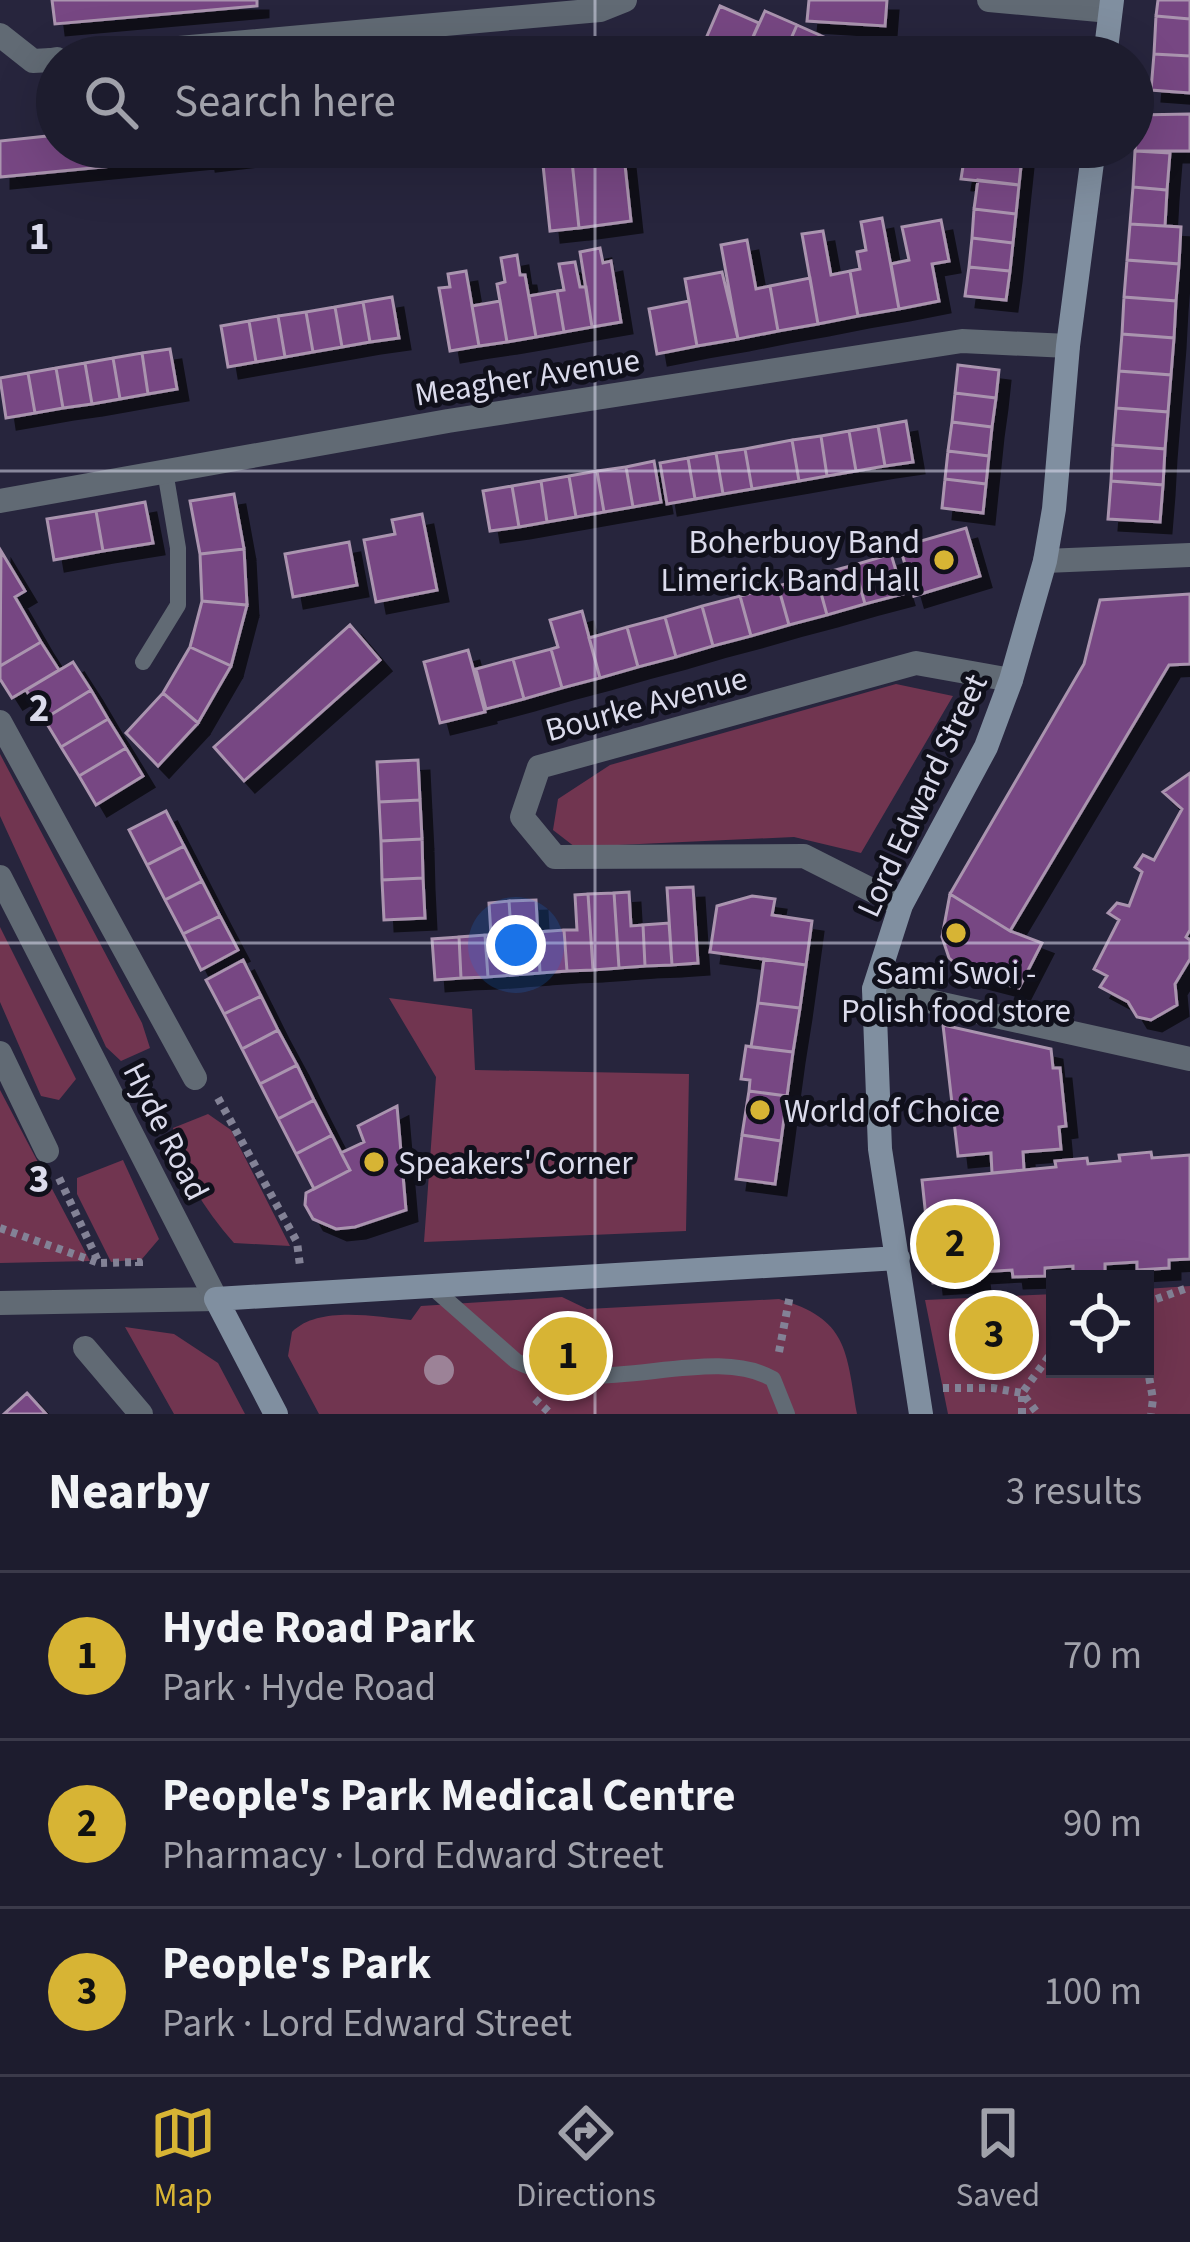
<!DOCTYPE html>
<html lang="en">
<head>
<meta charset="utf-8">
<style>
	body { margin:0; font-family:"Source Sans 3",sans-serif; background:#2a293a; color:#f1f3f6 }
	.controls { position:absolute; right:36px; bottom:36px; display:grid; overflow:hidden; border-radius:0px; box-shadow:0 12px 48px #0002 }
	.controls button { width:108px; height:108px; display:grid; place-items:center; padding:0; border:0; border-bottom:3px solid #3b3a4a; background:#1d1c2e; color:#f1f3f6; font:60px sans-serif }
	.you { position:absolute; left:516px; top:945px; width:42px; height:42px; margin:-30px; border:9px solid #fff; border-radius:50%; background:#1a73e8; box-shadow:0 0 0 18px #1a73e833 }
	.badge { display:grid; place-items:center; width:78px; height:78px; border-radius:50%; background:#d7b434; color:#111; font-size:39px; font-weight:700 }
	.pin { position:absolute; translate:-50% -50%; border:6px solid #fff; box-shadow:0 3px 12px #0006 }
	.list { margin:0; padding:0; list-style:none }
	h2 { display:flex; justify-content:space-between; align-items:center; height:156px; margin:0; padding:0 48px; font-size:51px }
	h2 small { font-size:39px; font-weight:400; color:#a0a1aa }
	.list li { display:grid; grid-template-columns:78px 1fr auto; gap:36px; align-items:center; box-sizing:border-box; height:168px; padding:0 48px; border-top:3px solid #3b3a4a }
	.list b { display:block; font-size:45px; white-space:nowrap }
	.list p { margin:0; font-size:39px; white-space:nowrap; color:#a0a1aa }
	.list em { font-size:39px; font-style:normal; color:#a0a1aa }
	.icon { flex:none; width:66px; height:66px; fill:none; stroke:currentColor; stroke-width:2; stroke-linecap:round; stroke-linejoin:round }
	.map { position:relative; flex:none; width:1190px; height:1414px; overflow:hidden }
	.search { position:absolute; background:#1d1c2e; box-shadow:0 12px 48px #0002; left:36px; right:36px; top:36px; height:132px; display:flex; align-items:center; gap:30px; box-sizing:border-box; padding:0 42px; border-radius:66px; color:#a0a1aa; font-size:45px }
	.sheet { height:660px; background:#1d1c2e }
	nav { display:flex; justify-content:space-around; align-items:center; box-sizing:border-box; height:168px; border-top:3px solid #3b3a4a; background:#1d1c2e; font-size:33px; color:#a0a1aa }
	nav a { display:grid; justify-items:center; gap:6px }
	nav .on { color:#d7b434 }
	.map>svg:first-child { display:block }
</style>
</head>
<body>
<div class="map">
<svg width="1190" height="1414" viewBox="0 0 1190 1414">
	<defs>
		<filter id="shadow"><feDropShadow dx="11" dy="11" stdDeviation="0" flood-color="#0009"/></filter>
	</defs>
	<rect width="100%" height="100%" fill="#27253d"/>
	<!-- green -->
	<path fill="#713550" d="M896,684L953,696L861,853L794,837L575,847L553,830L558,799L610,765Z
		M0,754L142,1023L150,1048L121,1061L106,1047L0,816Z
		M0,927L76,1079L59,1100L41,1096L0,1002Z
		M389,998L472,1009L475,1070L689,1074L686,1231L424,1242L436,1077Z
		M0,1090L90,1261L0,1263Z
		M208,1114L231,1130L290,1246L234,1243C203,1207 182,1175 173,1128Z
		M123,1160L159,1239L142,1259L111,1262L77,1194V1178Z
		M1190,1286V1414H948L925,1300L1055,1294V1369H1145V1289Z
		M562,1297L587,1309L779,1299C848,1319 846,1350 857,1414H319L288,1356L292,1332C319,1305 376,1317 411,1320L421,1306Z
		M125,1327L174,1334L218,1363L245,1414H174Z"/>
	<!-- building -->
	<path fill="#774683" stroke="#aa94af" stroke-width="3" filter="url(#shadow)" d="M52,0H257V6L55,24Z
		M809,0H887L885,26L807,21Z
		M1158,0H1190V19L1156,16Z
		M720,6L759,23L744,57H698Z
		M765,11L797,25L783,57H744Z
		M1156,16L1190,19V56L1154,54Z
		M797,25L835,42L827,57H783Z
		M835,42L863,55L862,57H827Z
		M1154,54L1190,56V93L1151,90Z
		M1190,114V151H1135L1138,115Z
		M57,135V147H203L205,157L0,177V141Z
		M203,147H248L249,155L205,160Z
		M981,147H1023L1022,157L981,152Z
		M1135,151L1170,153L1167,190L1133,187Z
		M981,152L1022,157L1019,185L961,179L964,160L980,161Z
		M624,156L631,221L579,228L572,161Z
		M572,161L579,228L550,231L543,165Z
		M978,180L1019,185L1016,214L974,209Z
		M1133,187L1167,190L1165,226L1130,224Z
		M974,209L1016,214L1013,243L972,238Z
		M882,218L899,309L858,316L850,271L860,269L857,252L866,250L861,222Z
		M941,220L949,261L932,264L939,301L899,309L891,264L909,260L902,227Z
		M1130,224L1181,227L1179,264L1127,260Z
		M823,231L831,275L850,271L858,316L818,324L802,234Z
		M972,238L1013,243L1010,271L969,267Z
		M747,240L756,289L770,286L778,331L738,339L721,245Z
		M600,248L603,263L611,261L621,322L592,327L580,252Z
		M517,255L520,275H525L536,337L507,342L497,284L505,282L501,258Z
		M1127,260L1179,264L1176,301L1124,297Z
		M575,262L580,287H586L592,327L564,332L557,291L564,290L559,264Z
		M969,267L1010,271L1006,300L965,296Z
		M466,271L479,346L450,351L439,288L450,287L448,274Z
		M722,272L738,339L697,346L685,279Z
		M810,278L818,324L778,331L770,286Z
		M557,291L564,332L536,337L529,296Z
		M392,297L399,338L370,342L363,302Z
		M1124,297L1176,301L1174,338L1122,334Z
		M500,301L507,342L479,346L472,306Z
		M689,301L697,346L657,354L649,309Z
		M363,302L370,342L342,347L335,307Z
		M335,307L342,347L313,352L306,312Z
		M306,312L313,352L285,357L278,316Z
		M278,316L285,357L256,362L249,321Z
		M249,321L256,362L228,367L221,326Z
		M1122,334L1174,338L1171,375L1119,371Z
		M170,349L177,389L148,394L142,353Z
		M142,353L148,394L120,399L113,358Z
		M113,358L120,399L92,404L85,363Z
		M85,363L92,404L63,408L56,368Z
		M958,365L999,370L996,398L955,393Z
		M56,368L63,408L35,413L28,373Z
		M1119,371L1171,375L1168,412L1116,408Z
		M28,373L35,413L6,418L0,378Z
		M955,393L996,398L992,427L952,422Z
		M1116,408L1168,412L1165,449L1113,445Z
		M906,421L913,462L885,466L878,426Z
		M952,422L992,427L989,456L948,451Z
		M878,426L885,466L856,471L849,431Z
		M849,431L856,471L827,476L821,436Z
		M821,436L827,476L799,481L792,440Z
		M792,440L799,481L752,489L745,449Z
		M1113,445L1165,449L1163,485L1111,481Z
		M745,449L752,489L723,494L716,453Z
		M948,451L989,456L986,484L945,479Z
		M716,453L723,494L695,499L688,458Z
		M688,458L695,499L667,504L660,463Z
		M654,461L661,502L633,507L626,467Z
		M626,467L633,507L604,512L597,471Z
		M597,471L604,512L576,517L569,476Z
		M569,476L576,517L547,522L541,481Z
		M945,479L986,484L983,513L942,508Z
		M541,481L547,522L519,527L512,486Z
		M1111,481L1163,485L1160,522L1108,519Z
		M512,486L519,527L490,531L483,491Z
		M234,494L244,549L200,554L190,501Z
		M145,502L153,543L103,551L96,511Z
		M96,511L103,551L54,560L47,519Z
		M422,514L437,590L376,602L364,540L395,534L392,520Z
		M966,528L980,576L914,596L900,547Z
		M349,542L357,585L293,597L285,554Z
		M244,549L247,605L202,601L200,554Z
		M1,551L25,591L15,597L41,642L0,666Z
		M891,554L903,594L865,604L854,565Z
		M854,565L865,604L827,615L816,575Z
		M816,575L827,615L789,625L778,586Z
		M778,586L789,625L751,636L740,596Z
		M1190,594V664L1169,665L1010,931L950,894L1084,664L1100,600Z
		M740,596L751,636L713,646L702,606Z
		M202,601L247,605L231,666L190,647Z
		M702,606L713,646L676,657L665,617Z
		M582,611L600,678L562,688L551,649L558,647L550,620Z
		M665,617L676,657L638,667L627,627Z
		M350,625L380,660L244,781L214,747Z
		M627,627L638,667L600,678L589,638Z
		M41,642L59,670L12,698L0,679V666Z
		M190,647L231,666L198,723L163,693Z
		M551,649L562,688L524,699L513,659Z
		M468,650L485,712L440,723L424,662Z
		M513,659L524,699L486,709L476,669Z
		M73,662L91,690L44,719L26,690Z
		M91,690L108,719L61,747L44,719Z
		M163,693L198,723L158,766L126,733Z
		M108,719L126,748L79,776L61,747Z
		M126,748L143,776L96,805L79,776Z
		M418,760L420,800L379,802L377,762Z
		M1190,773V930L1186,937L1190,940V959L1175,984L1177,1005L1151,1020L1137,1017L1128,1002L1100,987L1107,976L1094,969L1119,920L1108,913L1117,903L1129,906L1142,872L1135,867L1143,855L1154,860L1182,809L1163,792Z
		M420,800L422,839L381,841L379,802Z
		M166,811L184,846L147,865L129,830Z
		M422,839L423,878L382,880L381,841Z
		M184,846L202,881L165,900L147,865Z
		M423,878L425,918L384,920L382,880Z
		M202,881L220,916L183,934L165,900Z
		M693,887L698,963L672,965L667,888Z
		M629,892L631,926L643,925L645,966L619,968L614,893Z
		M614,893L619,968L593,970L588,894Z
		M588,894L593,970L567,971L564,930H577L575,895Z
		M950,894L1010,931L1042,943L1019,988L968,975L949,958L942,937Z
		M752,896L775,899L772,915L812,921L806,965L710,952L717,906Z
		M536,900L540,973L514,975L509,901Z
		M509,901L514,975L488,977L485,935H491L489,903Z
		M220,916L238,950L201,970L183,934Z
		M669,923L672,965L645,966L643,925Z
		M564,930L567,971L540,973L538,932Z
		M485,935L488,977L461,978L459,937Z
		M459,937L461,978L435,980L432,939Z
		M764,959L806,965L800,1008L758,1003Z
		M243,960L261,996L224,1014L206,980Z
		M261,996L278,1030L242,1049L224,1014Z
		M758,1003L800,1008L793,1052L751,1047Z
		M943,1025L1051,1049L1053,1068H1060L1066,1126L1059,1127L1061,1149L1023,1152L1024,1170L992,1173L991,1153L958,1156Z
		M278,1030L297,1065L260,1084L242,1049Z
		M746,1046L793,1052L787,1096L749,1091L750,1080L741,1079Z
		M297,1065L314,1100L278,1119L260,1084Z
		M749,1091L787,1096L781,1141L742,1135Z
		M314,1100L332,1135L296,1154L278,1119Z
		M397,1106L406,1210L355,1227L336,1229L313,1219L305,1205L306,1193L350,1170L341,1153L364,1142L358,1126Z
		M332,1135L350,1170L314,1189L296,1154Z
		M742,1135L781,1141L775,1184L736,1179Z
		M1151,1152L1152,1158L1190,1155V1259L1169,1260V1268L1137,1270V1262L1105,1264V1272L1073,1274V1266L1045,1268V1276L1013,1277L1012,1270L978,1272L979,1280L933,1283L922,1180L1056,1167L1055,1161L1087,1158L1088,1164L1120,1161L1119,1155Z
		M27,1393L46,1414H4Z"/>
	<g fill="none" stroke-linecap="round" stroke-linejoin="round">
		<!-- path -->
		<path stroke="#838296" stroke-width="8" stroke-dasharray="6 6" stroke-linecap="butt" d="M218,1098L297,1242L300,1266
			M59,1178L99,1263L139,1262V1269
			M0,1228L99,1263
			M1145,1303L1190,1287
			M779,1352L790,1295
			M1145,1354L1153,1399L1151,1414
			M943,1388H993L1022,1393L1038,1414
			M535,1399L551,1414
			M1022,1414V1393L1055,1348"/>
		<!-- service -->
		<path stroke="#616a74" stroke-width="16" d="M143,662L178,605V548L165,471
			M433,1288L516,1361C595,1402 709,1342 773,1379L787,1414"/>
		<!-- pedestrian -->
		<path stroke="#616a74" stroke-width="24" d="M0,35L33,61L51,60"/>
		<!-- minor -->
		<path stroke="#616a74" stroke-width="24" d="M989,0L1110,11
			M79,57L600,10L625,0
			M51,60L57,59
			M0,501L448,421L962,341L1068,346
			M1045,561L1190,555
			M0,722L195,1078
			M901,905L804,856L555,857L522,817L539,767L916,663L1011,680
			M874,989L1190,1059
			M0,1053L47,1151
			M0,1303L216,1299
			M85,1348L141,1414"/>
		<!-- tertiary -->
		<path stroke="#616a74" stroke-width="24" d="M0,877L216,1299"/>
		<!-- secondary -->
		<path stroke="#808fa0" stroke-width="24" d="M1105,57L1112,0
			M276,1414L216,1299L898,1258
			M921,1414L880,1149L874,989L901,905L986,747L1011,680L1045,561L1054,509L1068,346L1094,147"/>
	</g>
	<!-- trees -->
	<circle fill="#9c8297" cx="439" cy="1370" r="15"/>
	<!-- grid -->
	<path fill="none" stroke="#dbdbec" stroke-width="3" stroke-opacity="0.55" d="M595,0V57M595,147V1414M0,471H1190M0,943H1190"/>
	<!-- markers -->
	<g fill="#d7b434" stroke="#10101b" stroke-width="4.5">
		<circle cx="944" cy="560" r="12"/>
		<circle cx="956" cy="933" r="12"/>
		<circle cx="760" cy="1110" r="12"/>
		<circle cx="374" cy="1162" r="12"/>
	</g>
	<g text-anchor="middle" stroke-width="10" stroke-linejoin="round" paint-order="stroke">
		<!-- street labels -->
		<g font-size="33" fill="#dbdbec" stroke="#10101b">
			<text transform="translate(527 376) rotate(-9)" y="12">Meagher Avenue</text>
			<text transform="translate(646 703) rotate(-15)" y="12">Bourke Avenue</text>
			<text transform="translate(921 795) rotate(-65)" y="12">Lord Edward Street</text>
			<text transform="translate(167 1131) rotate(63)" y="12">Hyde Road</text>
		</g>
		<!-- poi labels -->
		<g font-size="33" fill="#dbdbec" stroke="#10101b" text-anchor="start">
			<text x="920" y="553" text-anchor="end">Boherbuoy Band<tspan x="920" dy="38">Limerick Band Hall</tspan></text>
			<text x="956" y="984" text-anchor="middle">Sami Swoi -<tspan x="956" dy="38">Polish food store</tspan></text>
			<text x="784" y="1122">World of Choice</text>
			<text x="398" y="1174">Speakers' Corner</text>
		</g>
	</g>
	<g font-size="39" text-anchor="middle" font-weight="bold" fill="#dbdbec" stroke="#10101b" stroke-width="10" stroke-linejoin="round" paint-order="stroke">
		<text x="39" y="249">1</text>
		<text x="39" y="721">2</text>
		<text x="39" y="1192">3</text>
	</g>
</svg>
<div class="controls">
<button><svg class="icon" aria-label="locate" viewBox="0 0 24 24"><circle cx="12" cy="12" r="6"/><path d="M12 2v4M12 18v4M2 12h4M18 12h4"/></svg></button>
</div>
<div class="you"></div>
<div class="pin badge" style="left:568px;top:1356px">1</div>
<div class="pin badge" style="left:955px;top:1244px">2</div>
<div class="pin badge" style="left:994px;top:1335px">3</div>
<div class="search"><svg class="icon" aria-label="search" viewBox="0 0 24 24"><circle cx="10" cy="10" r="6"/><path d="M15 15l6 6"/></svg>Search here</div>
</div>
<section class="sheet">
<h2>Nearby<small>3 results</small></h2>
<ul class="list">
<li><span class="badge">1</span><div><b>Hyde Road Park</b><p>Park · Hyde Road</p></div><em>70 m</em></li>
<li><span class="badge">2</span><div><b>People's Park Medical Centre</b><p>Pharmacy · Lord Edward Street</p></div><em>90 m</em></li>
<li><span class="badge">3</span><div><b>People's Park</b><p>Park · Lord Edward Street</p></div><em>100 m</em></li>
</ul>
</section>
<nav>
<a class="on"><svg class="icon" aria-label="map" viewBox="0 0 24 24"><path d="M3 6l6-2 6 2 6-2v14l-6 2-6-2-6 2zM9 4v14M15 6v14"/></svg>Map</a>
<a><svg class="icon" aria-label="directions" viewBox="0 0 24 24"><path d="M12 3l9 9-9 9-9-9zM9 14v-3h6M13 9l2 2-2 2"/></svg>Directions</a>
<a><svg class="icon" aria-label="saved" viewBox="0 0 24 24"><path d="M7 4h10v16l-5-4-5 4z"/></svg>Saved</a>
</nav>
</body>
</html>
